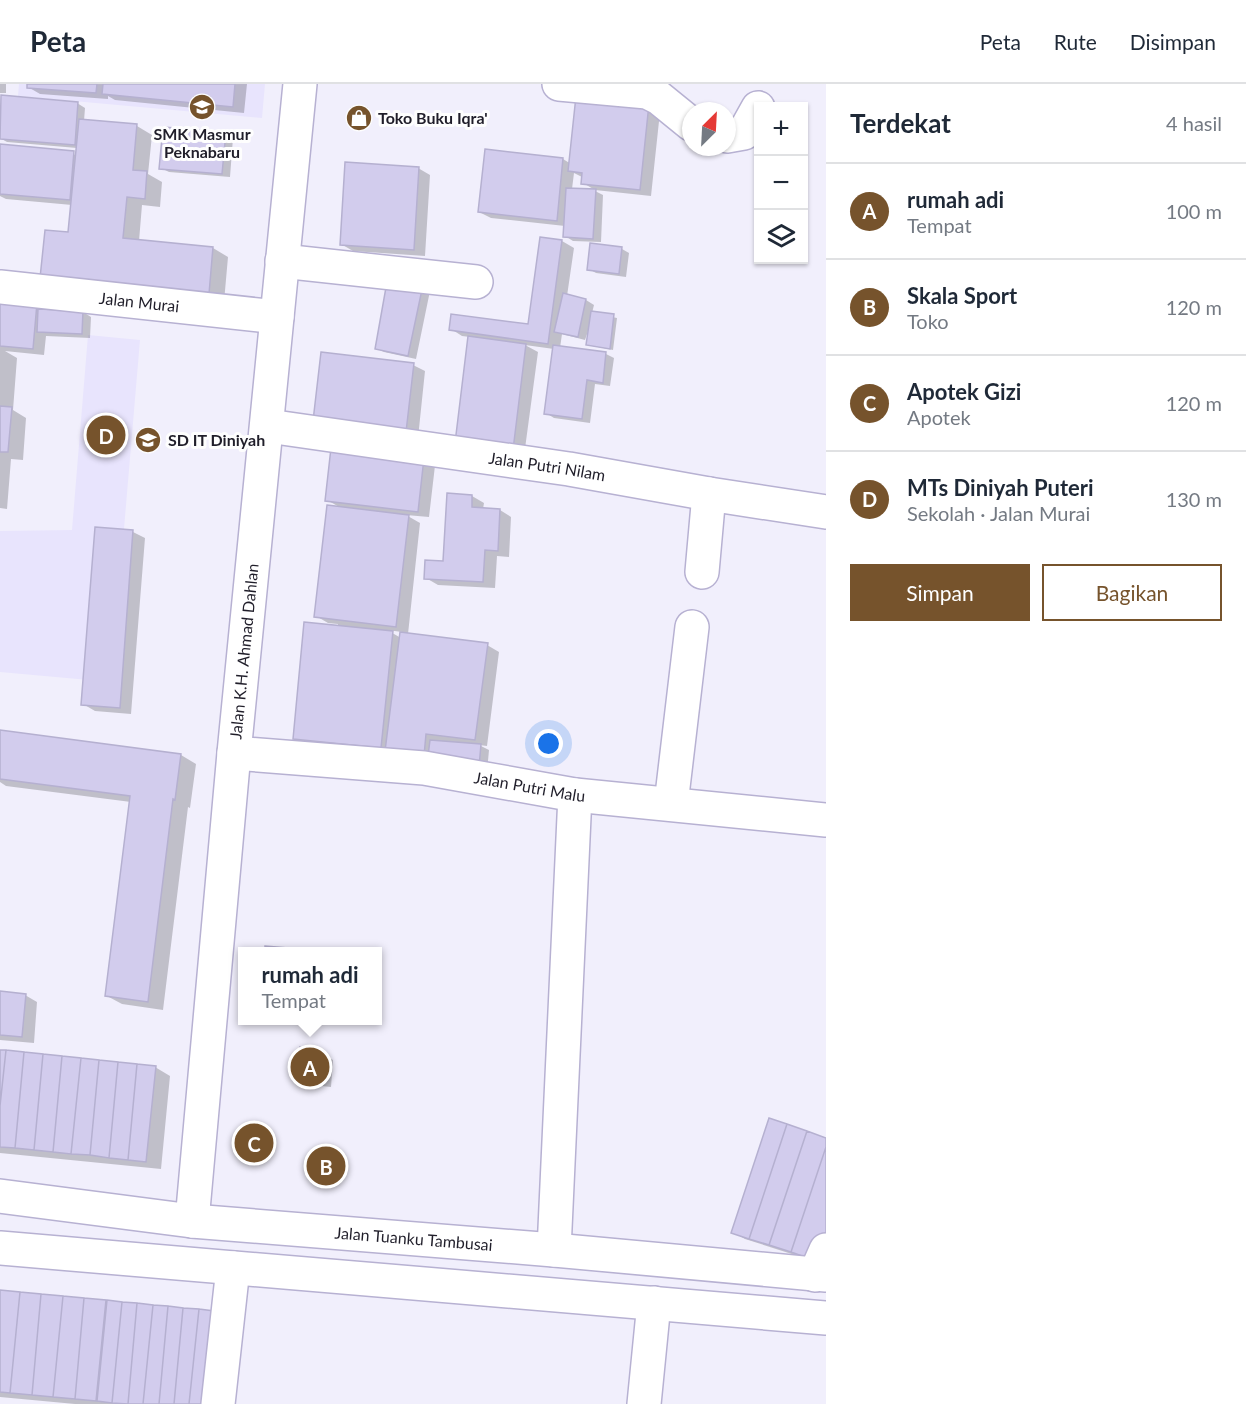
<!DOCTYPE html>
<html lang="id">
<head>
<meta charset="utf-8">
<style>
	body { margin:0; font-family:Lato,sans-serif; background:#f6f6f7; color:#1f2937 }
	.controls { position:absolute; right:18px; top:18px; display:grid; overflow:hidden; border-radius:0px; box-shadow:0 2px 4px #0004 }
	.controls button { width:54px; height:54px; display:grid; place-items:center; padding:0; border:0; border-bottom:2px solid #e0e1e3; background:#fff; color:#1f2937; font:30px sans-serif }
	.compass { position:absolute; left:682px; top:18px; width:54px; height:54px; border-radius:50%; background:#fff; box-shadow:0 2px 4px #0004; rotate:24deg }
	.you { position:absolute; left:549px; top:660px; width:21px; height:21px; margin:-15px; border:4px solid #fff; border-radius:50%; background:#1a73e8; box-shadow:0 0 0 9px #1a73e833 }
	.badge { display:grid; place-items:center; width:39px; height:39px; border-radius:50%; background:#76532c; color:#fff; font-size:20px; font-weight:700 }
	.pin { position:absolute; translate:-50% -50%; border:3px solid #fff; box-shadow:0 2px 6px #0006 }
	.popup { position:absolute; left:238px; top:863px; width:144px; height:78px; box-sizing:border-box; display:grid; place-content:center; border-radius:0px; background:#fff; filter:drop-shadow(0 2px 4px #0005); font-size:20px; white-space:nowrap; color:#747a83 }
	.popup b { font-size:22px; color:#1f2937 }
	.popup::after { content:''; position:absolute; left:50%; top:100%; margin-left:-12px; border:12px solid transparent; border-top-color:#fff }
	.list { margin:0; padding:0; list-style:none }
	h2 { display:flex; justify-content:space-between; align-items:center; height:78px; margin:0; padding:0 24px; font-size:26px }
	h2 small { font-size:20px; font-weight:400; color:#747a83 }
	.list li { display:grid; grid-template-columns:39px 1fr auto; gap:18px; align-items:center; box-sizing:border-box; height:96px; padding:0 24px; border-top:2px solid #e0e1e3 }
	.list b { display:block; font-size:22px; white-space:nowrap }
	.list p { margin:0; font-size:20px; white-space:nowrap; color:#747a83 }
	.list em { font-size:20px; font-style:normal; color:#747a83 }
	.actions { display:flex; gap:12px; padding:18px 24px }
	.actions a { flex:1; padding:14px 0; border:2px solid #76532c; border-radius:0px; text-align:center; font-size:21px; color:#76532c }
	.actions .main { background:#76532c; color:#fff }
	.icon { flex:none; width:33px; height:33px; fill:none; stroke:currentColor; stroke-width:2; stroke-linecap:round; stroke-linejoin:round }
	.map { position:relative; flex:none; width:826px; height:1320px; overflow:hidden }
	header { display:flex; align-items:center; gap:36px; box-sizing:border-box; height:84px; padding:0 30px; background:#fff; border-bottom:2px solid #e0e1e3 }
	header strong { font-size:28px }
	nav { display:flex; gap:33px; margin-inline-start:auto; font-size:21px }
	main { display:flex }
	aside { flex:1; background:#fff }
	.map>svg:first-child { display:block }
</style>
</head>
<body>
<header>
<strong>Peta</strong>
<nav><a>Peta</a><a>Rute</a><a>Disimpan</a></nav>
</header>
<main>
<div class="map">
<svg width="826" height="1320" viewBox="0 0 826 1320">
	<rect width="100%" height="100%" fill="#f1effc"/>
	<!-- built -->
	<path fill="#e8e4fd" d="M19,0H265L262,34L18,12Z
		M88,251L140,256L111,598L0,588V447L72,446Z"/>
	<!-- shadow -->
	<path fill="#0003" fill-rule="evenodd" d="M0,0H6V9H0Z
		M29,0H247L244,29L115,16L108,12V15L40,10L28,3Z
		M3,13L77,19L85,24L84,37L137,42L152,51L148,90L162,98L160,123L142,121L139,157L213,164L228,173L224,218L70,150L72,121L6,115L0,112V62L77,71V64L7,58L0,54Z
		M577,14L660,28L651,112L595,106L583,99L582,93L574,89L572,105L595,107L603,111L601,158L573,157L565,152V142L491,134L479,128L563,75L571,80Z
		M225,50L233,54L230,93L169,88L161,84Z
		M418,84L430,91L425,172L353,167L341,160Z
		M562,157L574,164L567,212L586,216L594,221L592,229L617,234L613,266L588,261L590,248L588,247L585,256L562,250L560,264L606,270L614,274L610,302L595,300L590,339L554,334L546,329L554,265L525,261L538,268L524,372L468,365L470,253L462,252L451,245L529,242Z
		M622,165L629,169L626,193L596,189L589,185Z
		M389,194L431,202L416,275L384,268L376,264Z
		M0,217L36,221L46,226L83,228L91,233L90,254L46,252L44,271L5,267L17,274L13,326L26,334L23,376L11,375L7,425L0,424Z
		M413,281L425,287L418,354L327,343Z
		M436,373L429,433L406,431L420,439L408,550L487,561L499,568L487,662L479,661L489,666L487,688L310,663L294,654L338,543V540L328,539L316,532L341,424L327,416ZM387,546L402,548L401,554Z
		M448,411L472,412L484,419L483,425L500,426L511,433L509,473L497,472L495,504L438,501L426,494L445,478Z
		M133,448L145,454L131,630L95,627L83,620Z
		M0,648L181,671L196,680L190,724L188,723L163,926L122,920L107,912L131,718L6,702L0,698Z
		M0,909L25,911L37,918L34,959L0,956Z
		M0,967L155,983L170,992L161,1085L0,1069Z
		M325,972L333,976L331,1003L302,1000L294,995Z
		M826,1055V1181L745,1155L733,1148Z
		M0,1207L105,1218L213,1320H75L0,1313Z"/>
	<!-- building -->
	<path fill="#d2cced" stroke="#b5b0d0" stroke-width="1.5" d="M27,0H97L96,9L27,4Z
		M103,0H235L233,23L102,10Z
		M1,11L78,18L75,61L0,55Z
		M576,12L649,20L640,106L581,100L582,89L568,87Z
		M79,35L137,40L133,86L147,87L145,115L127,113L123,154L213,163L209,210L40,194L45,146L68,148Z
		M163,43L226,48L222,90L159,85Z
		M0,60L74,67L70,116L0,110Z
		M485,65L563,74L557,137L478,128Z
		M345,78L419,83L414,166L340,161Z
		M566,104L596,105L593,155L563,153Z
		M540,153L562,156L548,260L449,246L451,230L528,240Z
		M590,159L622,163L619,190L587,186Z
		M388,192L424,196L408,272L375,265Z
		M563,209L586,215L578,253L554,248Z
		M0,216L37,219L33,265L0,262Z
		M38,225L83,227L82,250L37,248Z
		M591,227L614,230L610,265L586,261Z
		M468,252L526,260L513,366L455,359Z
		M553,261L606,268L603,299L587,296L582,335L544,330Z
		M321,268L414,279L406,348L313,337Z
		M0,322L12,323L8,368H0Z
		M332,355L425,365L418,428L325,417Z
		M447,409L472,411V423L500,425L498,467L485,466L483,498L424,495L425,476L443,477Z
		M327,421L409,431L396,543L314,533Z
		M95,443L133,446L120,624L81,621Z
		M304,538L393,547L381,664L293,655Z
		M400,548L488,559L475,656L426,650L424,672L385,667Z
		M0,646L181,670L175,716L173,715L148,918L105,912L130,712L0,695Z
		M430,656L481,660L479,684L427,680Z
		M265,862L335,868H265Z
		M0,907L26,910L22,953L0,951Z
		M300,963L326,970L323,1000L293,996Z
		M0,966H6L0,1022Z
		M6,966L24,968L15,1064L0,1063V1022Z
		M24,968L43,970L34,1066L15,1064Z
		M43,970L62,972L53,1068L34,1066Z
		M62,972L81,974L71,1070L53,1068Z
		M81,974L99,976L90,1071L71,1070Z
		M99,976L118,978L109,1074L90,1071Z
		M118,978L137,980L128,1076L109,1074Z
		M137,980L156,982L146,1078L128,1076Z
		M769,1034L787,1040L749,1155L731,1149Z
		M787,1040L807,1047L769,1161L749,1155Z
		M807,1047L826,1054V1063L791,1168L769,1161Z
		M826,1063V1155L816,1177L791,1168Z
		M0,1206L20,1208L10,1309L0,1308Z
		M20,1208L41,1210L32,1311L10,1309Z
		M41,1210L63,1212L53,1313L32,1311Z
		M63,1212L84,1214L75,1315L53,1313Z
		M84,1214L106,1216L96,1317L75,1315Z
		M107,1216L122,1218L112,1319L97,1317Z
		M122,1218L137,1219L128,1320L112,1319Z
		M137,1219L153,1221L143,1320H128Z
		M153,1221L168,1222L159,1320H143Z
		M168,1222L183,1224L174,1320H159Z
		M183,1224L199,1225L189,1320H174Z
		M199,1225L214,1227L205,1320H189Z"/>
	<g fill="none" stroke-linecap="round" stroke-linejoin="round">
		<!-- minor casing -->
		<g stroke="#b7b1d2" stroke-width="36">
			<g id="minor">
				<path d="M559,0L647,8L659,14L691,40"/>
				<path d="M727,52L744,49L758,24"/>
				<path d="M282,177L476,198"/>
				<path id="s1" d="M0,203L277,233"/>
				<path id="s2" d="M268,342L569,385L709,410L826,428"/>
				<path d="M702,488L709,410"/>
				<path id="s3" d="M234,669L424,684L575,711L826,736"/>
				<path d="M671,720L692,543"/>
				<path d="M554,1166L575,711"/>
				<path d="M815,1191L826,1166"/>
				<path d="M218,1320L233,1184"/>
				<path d="M644,1320L654,1219"/>
			</g>
		</g>
		<!-- major casing -->
		<g stroke="#b7b1d2" stroke-width="36">
			<g id="major">
				<path id="s4" d="M0,1112L192,1137L554,1166L826,1191"/>
				<path id="s5" d="M192,1137L234,669L300,0"/>
				<path d="M0,1164L826,1234"/>
			</g>
		</g>
		<!-- minor -->
		<use href="#minor" stroke="#fff" stroke-width="33"/>
		<!-- major -->
		<use href="#major" stroke="#fff" stroke-width="33"/>
	</g>
	<!-- icons -->
	<defs>
		<g id="school-disc" transform="scale(1.35)"><circle r="9.5" fill="#76532c" stroke="#fefefe"/><path d="M0-5L7-2L0 1L-7-2ZM-4 1L0 2.5L4 1V4Q0 6-4 4Z" fill="#fff"/></g>
		<g id="shop-disc" transform="scale(1.35)"><circle r="9.5" fill="#76532c" stroke="#fefefe"/><path d="M-5-2.5h2.3a2.7 3.5 0 0 1 5.4 0H5L5.5 6h-11ZM-1.5-2.5h3a1.5 2.3 0 0 0-3 0Z" fill="#fff"/></g>
	</defs>
	<g fill-rule="evenodd">
		<use href="#school-disc" x="202" y="23"/>
		<use href="#shop-disc" x="359" y="34"/>
		<use href="#school-disc" x="148" y="356"/>
	</g>
	<g text-anchor="middle" stroke-width="6" stroke-linejoin="round" paint-order="stroke">
		<!-- poi labels -->
		<g font-size="16" font-weight="bold" fill="#201e2a" stroke="#fefefe" text-anchor="start">
			<text x="378" y="40">Toko Buku Iqra'</text>
			<text x="202" y="56" text-anchor="middle">SMK Masmur<tspan x="202" dy="18">Peknabaru</tspan></text>
			<text x="168" y="362">SD IT Diniyah</text>
		</g>
		<!-- street labels -->
		<g font-size="16" fill="#201e2a" stroke="#fefefe">
			<text dy="6" stroke="none"><textPath href="#s1" startOffset="140">Jalan Murai</textPath></text>
			<text dy="6" stroke="none"><textPath href="#s2" startOffset="282">Jalan Putri Nilam</textPath></text>
			<text dy="6" stroke="none"><textPath href="#s5" startOffset="572">Jalan K.H. Ahmad Dahlan</textPath></text>
			<text dy="6" stroke="none"><textPath href="#s3" startOffset="298">Jalan Putri Malu</textPath></text>
			<text dy="6" stroke="none"><textPath href="#s4" startOffset="416">Jalan Tuanku Tambusai</textPath></text>
		</g>
	</g>
</svg>
<div class="controls">
<button>+</button>
<button>−</button>
<button><svg class="icon" aria-label="layers" viewBox="0 0 24 24"><path d="M12 4l9 5-9 5-9-5zM3 14l9 5 9-5"/></svg></button>
</div>
<svg class="compass" viewBox="-18 -18 36 36"><path d="M0-13l5 13h-10z" fill="#e53935"/><path d="M0 13l5-13h-10z" fill="#747a83"/></svg>
<div class="you"></div>
<div class="pin badge" style="left:310px;top:983px">A</div>
<div class="popup"><b>rumah adi</b>Tempat</div>
<div class="pin badge" style="left:326px;top:1082px">B</div>
<div class="pin badge" style="left:254px;top:1059px">C</div>
<div class="pin badge" style="left:106px;top:351px">D</div>
</div>
<aside>
<h2>Terdekat<small>4 hasil</small></h2>
<ul class="list">
<li><span class="badge">A</span><div><b>rumah adi</b><p>Tempat</p></div><em>100 m</em></li>
<li><span class="badge">B</span><div><b>Skala Sport</b><p>Toko</p></div><em>120 m</em></li>
<li><span class="badge">C</span><div><b>Apotek Gizi</b><p>Apotek</p></div><em>120 m</em></li>
<li><span class="badge">D</span><div><b>MTs Diniyah Puteri</b><p>Sekolah · Jalan Murai</p></div><em>130 m</em></li>
</ul>
<div class="actions"><a class="main">Simpan</a><a>Bagikan</a></div>
</aside>
</main>
</body>
</html>
